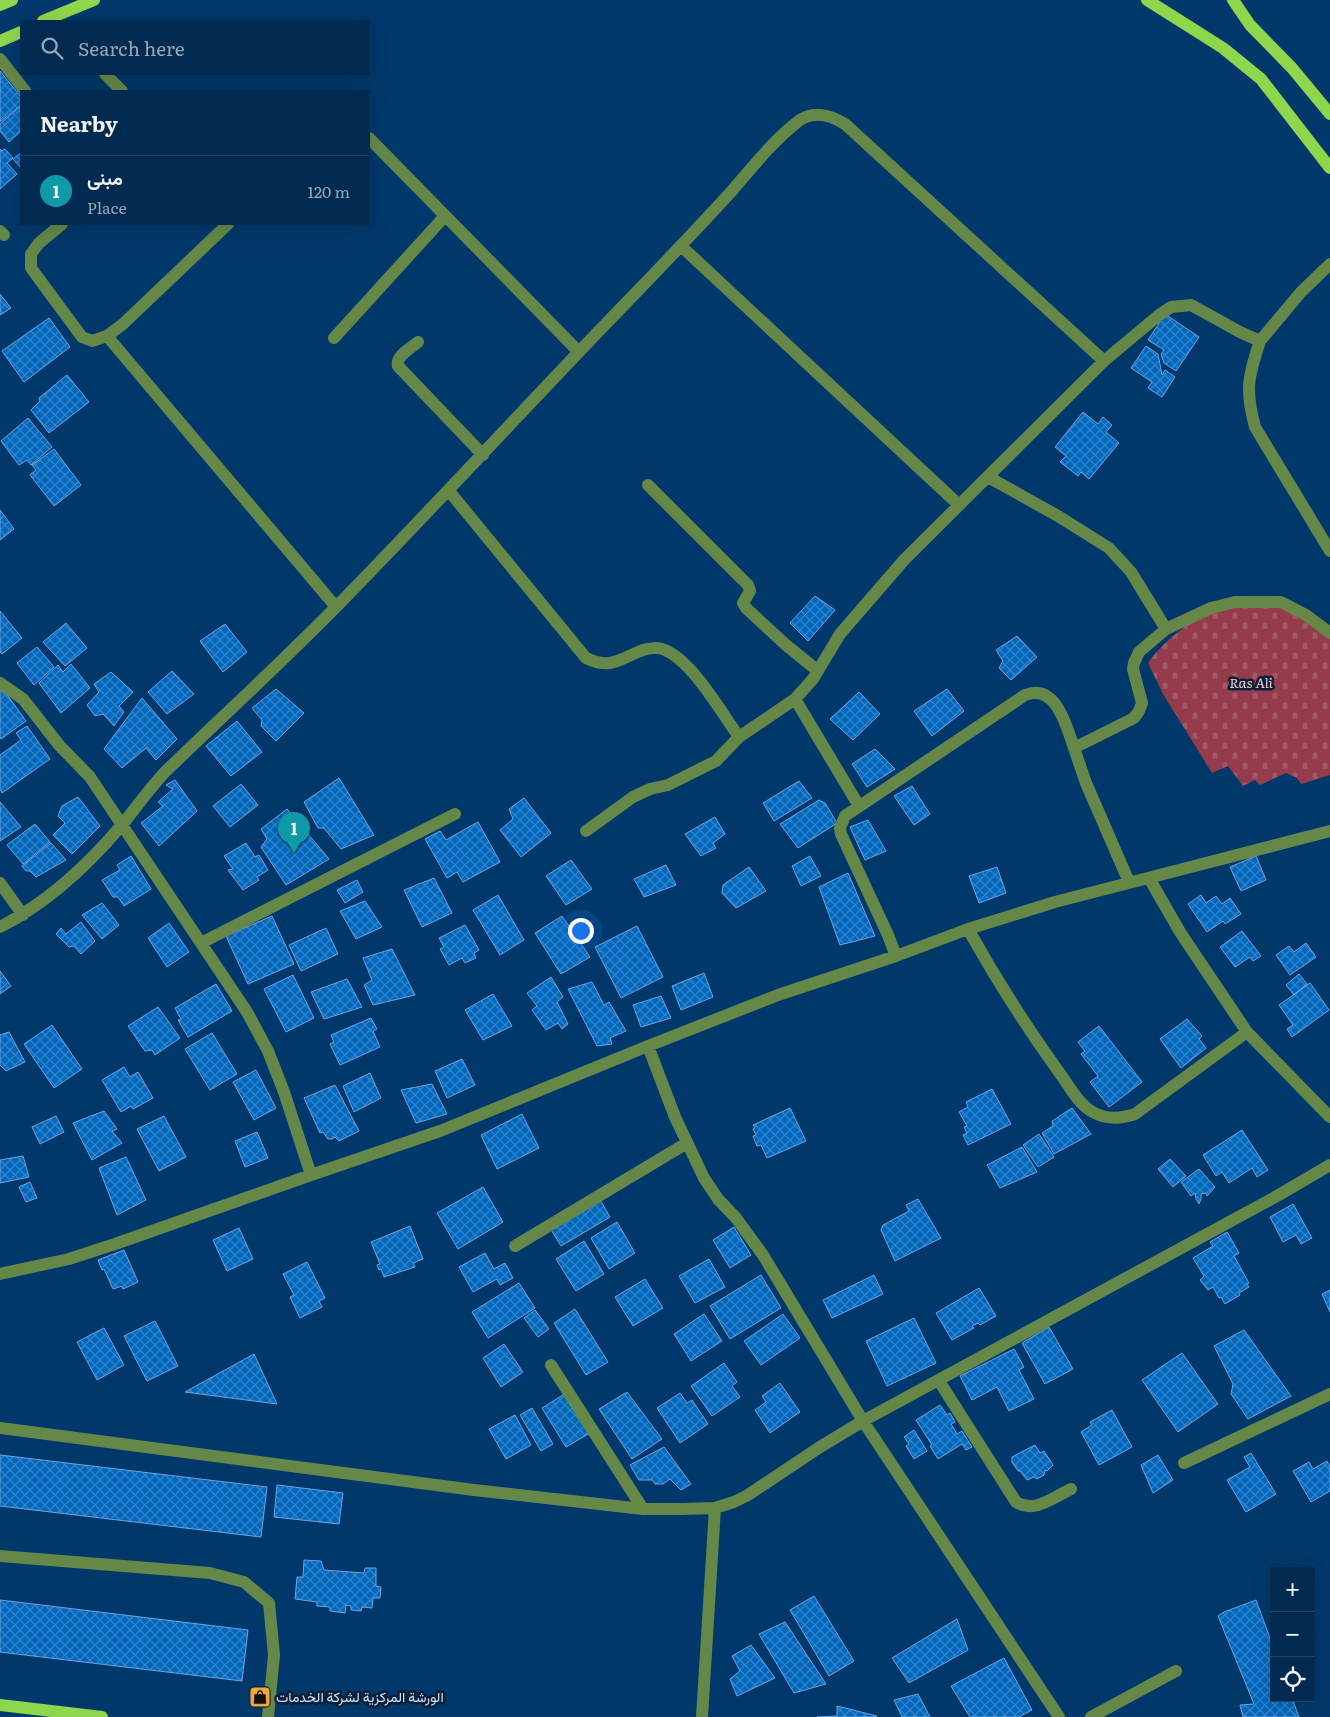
<!DOCTYPE html>
<html lang="en">
<head>
<meta charset="utf-8">
<style>
	body { margin:0; font-family:Literata,Vazirmatn,serif; background:#0e365a; color:#f1f3f6 }
	.controls { position:absolute; right:15px; bottom:15px; display:grid; overflow:hidden; border-radius:0px; box-shadow:0 5px 20px #0002 }
	.controls button { width:45px; height:45px; display:grid; place-items:center; padding:0; border:0; border-bottom:1px solid #224667; background:#002a50; color:#f1f3f6; font:25px sans-serif }
	.you { position:absolute; left:580px; top:930px; width:18px; height:18px; margin:-12px; border:4px solid #fff; border-radius:50%; background:#1a73e8; box-shadow:0 0 0 8px #1a73e833 }
	.badge { display:grid; place-items:center; width:32px; height:32px; border-radius:50%; background:#efa73d; color:#fff; font-size:16px; font-weight:700 }
	.pin { position:absolute; translate:-50% -41px; filter:drop-shadow(0 1px 2px #0008) }
	.pin::after { content:''; position:absolute; top:26px; width:18px; height:15px; background:inherit; clip-path:polygon(0 0,100% 0,50% 100%) }
	.list { margin:0; padding:0; list-style:none }
	h2 { display:flex; justify-content:space-between; align-items:center; height:65px; margin:0; padding:0 20px; font-size:21px }
	h2 small { font-size:16px; font-weight:400; color:#95a7b7 }
	.list li { display:grid; grid-template-columns:32px 1fr auto; gap:15px; align-items:center; box-sizing:border-box; height:70px; padding:0 20px; border-top:1px solid #224667 }
	.list b { display:block; font-size:19px; white-space:nowrap }
	.list p { margin:0; font-size:16px; white-space:nowrap; color:#95a7b7 }
	.list em { font-size:16px; font-style:normal; color:#95a7b7 }
	.icon { flex:none; width:28px; height:28px; fill:none; stroke:currentColor; stroke-width:2; stroke-linecap:round; stroke-linejoin:round }
	.map { position:relative; flex:none; width:1330px; height:1717px; overflow:hidden }
	.search { position:absolute; background:#002a50; box-shadow:0 5px 20px #0002; left:20px; top:20px; width:350px; height:55px; display:flex; align-items:center; gap:12px; box-sizing:border-box; padding:0 18px; border-radius:0px; color:#95a7b7; font-size:19px }
	.panel { position:absolute; background:#002a50; box-shadow:0 5px 20px #0002; left:20px; top:90px; width:350px; height:135px; border-radius:0px }
	.map>svg:first-child { display:block }
</style>
</head>
<body>
<div class="map">
<svg width="1330" height="1717" viewBox="0 0 1330 1717">
	<defs>
		<pattern id="cemetery-stones" width="16" height="16" patternUnits="userSpaceOnUse" patternTransform="scale(1.25)"><rect width="16" height="16" fill="#943c4b"/><path d="M2 7V4a2 2 0 0 1 4 0v3zM10 15v-3a2 2 0 0 1 4 0v3z" fill="#a25866"/></pattern>
		<pattern id="building-cross-hatch" width="8" height="8" patternUnits="userSpaceOnUse" patternTransform="scale(1.25)"><rect width="8" height="8" fill="#0067bd"/><path d="M0 0l8 8M0 8l8-8" fill="none" stroke="#3084ca"/></pattern>
	</defs>
	<rect width="100%" height="100%" fill="#00386b"/>
	<!-- cemetery -->
	<path fill="url(#cemetery-stones)" d="M1283,603L1330,633V775L1301,784L1297,778L1286,773L1260,785L1255,780L1243,786L1228,766L1212,773L1163,694L1148,663C1162,642 1199,612 1225,606C1242,603 1264,604 1283,603Z"/>
	<!-- building -->
	<path fill="url(#building-cross-hatch)" stroke="#6fa2de" d="M0,71L21,97V105L0,122Z
		M21,106V131L9,142L0,131V124Z
		M0,149L2,151L5,149L13,158L7,163L17,174L0,189Z
		M21,153V168L13,159Z
		M0,294L11,308L0,315Z
		M1165,314L1199,337L1176,371L1164,363L1161,354L1164,350L1148,340Z
		M49,318L70,347L24,382L2,351Z
		M1146,346L1158,354L1162,375L1165,370L1175,377L1162,397L1148,388L1152,382L1131,368Z
		M67,375L89,402L49,433L31,410L40,401L39,398Z
		M1083,412L1098,424L1103,417L1112,425L1106,432L1119,443L1089,479L1081,472L1078,476L1060,462L1066,456L1055,447Z
		M28,418L52,447L31,465L27,460L19,465L1,441Z
		M54,449L81,485L54,506L30,475L36,470L32,465Z
		M0,510L14,529L0,540Z
		M815,596L835,610L808,641L790,623Z
		M0,611L22,638L2,654L0,652Z
		M66,623L87,648L65,666L43,642Z
		M225,624L247,652L223,672L200,641Z
		M1017,636L1037,657L1011,680L999,668L1003,661L996,650Z
		M37,647L54,667L34,685L17,663Z
		M71,664L90,688L61,713L39,683L58,665L63,672Z
		M172,671L194,694L167,714L148,692Z
		M111,672L133,692L119,706L124,712L114,726L103,714L95,716L87,705L99,692L94,684Z
		M0,685L26,721L1,739L0,738Z
		M276,689L304,713L276,741L261,726L262,720L252,708Z
		M947,689L964,711L932,736L914,711Z
		M859,692L880,714L853,740L830,719Z
		M142,698L177,739L156,760L146,748L122,768L104,749Z
		M237,721L262,752L231,776L206,746Z
		M27,726L50,759L2,793L0,789V755L21,740L16,733Z
		M875,749L895,769L867,787L852,764Z
		M339,778L374,835L341,849L324,828H318L304,802Z
		M175,780L197,811L159,846L141,823L163,806L158,802L173,789L166,785Z
		M799,781L812,798L774,821L763,803Z
		M241,784L258,805L230,827L213,806Z
		M912,786L930,814L914,825L894,796Z
		M78,797L100,826L72,854L53,835L65,823L58,816L62,806Z
		M524,798L551,833L521,857L500,830L513,819L509,809Z
		M819,800L825,803L837,823L798,848L780,824Z
		M0,802L21,827L0,841Z
		M287,809L329,859L286,885L261,847L267,839L261,829Z
		M715,817L725,834L713,843L716,848L701,856L685,834Z
		M868,820L886,851L865,860L850,827Z
		M478,822L500,862L463,882L457,872L447,878L425,839L440,831L446,840Z
		M35,824L50,842L23,864L7,845Z
		M51,843L66,860L36,877L30,871H26L22,866Z
		M246,843L255,857L259,855L268,870L257,877L259,880L243,890L228,870L233,869L224,856Z
		M131,856L151,889L124,906L118,897H113L102,880L120,870L117,865Z
		M810,856L821,876L801,886L792,866Z
		M1256,856L1266,880L1241,891L1230,867Z
		M571,860L592,889L566,905L546,876Z
		M666,865L676,885L644,897L634,879Z
		M749,867L766,891L736,908L722,893L723,885Z
		M997,867L1006,893L979,903L969,876Z
		M848,873L875,936L840,945L819,887Z
		M434,878L452,913L422,927L404,890Z
		M357,880L363,892L345,903L337,890Z
		M498,895L524,940L500,955L473,910Z
		M1201,895L1206,903L1216,896L1222,904L1230,898L1241,914L1225,924L1223,921L1207,932L1188,904Z
		M365,901L382,927L356,939L340,911Z
		M102,903L119,925L102,939L82,915Z
		M272,916L294,964L248,984L226,936Z
		M562,916L590,957L561,974L535,933Z
		M81,922L95,941L81,954L74,946L69,947L56,934L61,928L66,934Z
		M169,923L189,952L167,967L148,938Z
		M465,925L479,950L474,953L476,958L465,963L462,958L449,965L440,949L444,947L439,938Z
		M637,926L663,977L621,998L595,947Z
		M326,928L338,954L301,971L289,945Z
		M1242,931L1261,956L1253,961L1250,957L1235,967L1220,947Z
		M1306,943L1316,957L1290,975L1276,955L1289,946L1294,952Z
		M392,949L415,995L373,1005L364,985L372,980L363,958Z
		M0,971L11,986L0,994Z
		M704,973L713,997L681,1010L672,986Z
		M1299,974L1307,984L1294,995L1286,985Z
		M293,975L314,1018L286,1032L264,989Z
		M551,977L563,997L557,1002L568,1024L562,1029L558,1023L546,1030L532,1010L537,1006L527,993Z
		M347,979L362,1007L324,1019L311,992Z
		M592,982L604,1005L609,1002L626,1031L610,1038L612,1044L597,1046L568,989Z
		M1310,983L1329,1010L1292,1037L1287,1029L1293,1025L1279,1005Z
		M216,984L232,1011L188,1037L178,1020L181,1019L175,1008Z
		M493,994L512,1026L483,1040L465,1010Z
		M661,996L671,1018L641,1027L633,1005Z
		M158,1007L180,1038L155,1055L152,1050L145,1051L128,1026Z
		M371,1018L377,1029L373,1031L380,1047L340,1065L330,1044L334,1042L331,1035Z
		M1187,1019L1202,1036L1199,1039L1206,1048L1181,1068L1160,1039Z
		M52,1025L82,1069L54,1088L24,1044Z
		M1099,1026L1142,1082L1109,1107L1090,1082L1098,1076L1081,1054L1085,1051L1078,1042Z
		M9,1032L25,1062L6,1071L0,1065V1035Z
		M212,1033L237,1074L210,1090L185,1049Z
		M462,1059L475,1085L447,1098L435,1071Z
		M124,1067L130,1077L138,1072L153,1098L133,1109L131,1106L121,1112L102,1080Z
		M256,1070L276,1108L254,1120L233,1082Z
		M370,1073L381,1098L354,1112L343,1086Z
		M432,1084L447,1114L416,1123L401,1090Z
		M335,1085L359,1131L339,1141L335,1137L332,1139H328L323,1132L320,1133L304,1098Z
		M992,1089L1011,1124L968,1145L963,1135L967,1133L964,1127L967,1126L959,1112L968,1107L966,1102Z
		M790,1108L806,1141L767,1158L761,1145L757,1146L753,1136L756,1135L753,1129L755,1128L753,1125Z
		M1072,1108L1091,1134L1054,1154L1042,1133L1053,1126L1052,1121Z
		M104,1111L117,1129L112,1131L122,1143L92,1160L73,1123Z
		M522,1114L539,1148L497,1169L481,1135Z
		M56,1116L64,1132L40,1144L32,1127Z
		M164,1116L186,1157L159,1171L137,1129Z
		M1242,1130L1268,1170L1257,1177L1252,1168L1229,1183L1222,1172L1216,1176L1203,1155Z
		M257,1132L268,1158L245,1167L235,1141Z
		M1039,1134L1054,1157L1038,1167L1023,1145Z
		M1022,1147L1037,1172L1000,1188L987,1165Z
		M23,1156L29,1177L0,1183V1160Z
		M126,1157L146,1200L117,1215L99,1168Z
		M1170,1159L1186,1176L1173,1187L1158,1169Z
		M1199,1169L1215,1187L1207,1196L1206,1193L1201,1194V1199L1199,1204L1196,1199L1195,1193L1191,1196L1181,1182Z
		M30,1182L37,1198L26,1202L19,1187Z
		M483,1187L503,1222L458,1249L437,1213Z
		M599,1198L610,1217L561,1246L550,1228Z
		M918,1199L941,1238L895,1261L881,1230L883,1225L909,1211L906,1205Z
		M1293,1204L1312,1238L1301,1244L1296,1235L1283,1242L1270,1217Z
		M617,1222L635,1253L609,1269L591,1238Z
		M410,1226L423,1259L413,1263L415,1267L384,1277L381,1269L379,1270L377,1265L380,1264L371,1242Z
		M734,1227L751,1255L730,1268L713,1240Z
		M239,1228L253,1259L227,1271L213,1240Z
		M1227,1232L1239,1253L1234,1256L1249,1283L1247,1284L1249,1287L1239,1293L1240,1295L1225,1304L1221,1297L1219,1298L1213,1287L1208,1290L1200,1280L1204,1276L1193,1258L1213,1246L1210,1242Z
		M584,1241L604,1274L576,1291L556,1259Z
		M124,1250L138,1282L123,1289L122,1286L113,1289L104,1269L102,1270L98,1260Z
		M485,1253L494,1269L505,1263L513,1278L500,1285L497,1279L473,1292L459,1267Z
		M709,1259L725,1287L695,1303L679,1276Z
		M307,1262L325,1298L319,1301L322,1307L300,1318L290,1297L294,1295L283,1274Z
		M761,1275L781,1308L730,1339L710,1306Z
		M874,1275L883,1294L832,1318L823,1300Z
		M645,1279L663,1308L633,1326L615,1297Z
		M519,1283L535,1308L488,1338L472,1312Z
		M979,1288L996,1316L980,1325L978,1323L972,1326L974,1328L952,1340L936,1313Z
		M1330,1290V1312L1322,1294Z
		M575,1309L608,1362L586,1375L554,1323Z
		M535,1310L549,1329L538,1337L524,1318Z
		M704,1314L722,1341L691,1361L674,1334Z
		M783,1314L800,1338L761,1365L744,1341Z
		M914,1318L936,1363L887,1386L866,1341Z
		M155,1321L178,1366L147,1381L124,1336Z
		M1049,1327L1073,1369L1045,1384L1022,1343Z
		M104,1328L124,1365L97,1380L77,1342Z
		M1244,1330L1291,1396L1248,1419L1231,1394L1233,1384L1214,1346Z
		M504,1344L523,1372L501,1387L483,1358Z
		M1014,1349L1024,1367L1019,1370L1034,1399L1009,1411L997,1387L972,1400L960,1376Z
		M1182,1353L1218,1404L1178,1432L1142,1380Z
		M254,1354L277,1404L185,1392Z
		M724,1363L737,1382L732,1386L740,1397L712,1416L691,1386Z
		M780,1383L800,1412L770,1433L755,1410L766,1402L762,1396Z
		M627,1392L662,1439L632,1459L599,1409Z
		M566,1393L590,1433L566,1447L542,1408Z
		M680,1393L687,1403L692,1400L708,1424L680,1443L657,1408Z
		M940,1405L947,1415L950,1413L955,1422L951,1424L957,1434L962,1431L972,1447L966,1450L962,1444L938,1459L930,1446L932,1445L916,1420Z
		M532,1408L553,1444L541,1451L520,1415Z
		M1112,1410L1132,1447L1099,1465L1081,1432L1092,1425L1090,1422Z
		M515,1415L531,1445L506,1459L489,1429Z
		M914,1430L927,1451L914,1459L906,1446L909,1444L904,1437Z
		M1035,1445L1040,1453L1044,1451L1053,1465L1047,1471L1045,1470L1044,1475L1037,1479L1034,1477L1027,1480L1020,1471H1018L1012,1462V1457Z
		M664,1447L691,1484L681,1490L670,1479L663,1484H655L653,1480H639L630,1465Z
		M1251,1453L1276,1494L1246,1512L1227,1480L1250,1467L1244,1457Z
		M0,1455L267,1487L261,1537L0,1506Z
		M1158,1455L1173,1480L1153,1493L1141,1465Z
		M1327,1461L1330,1467V1491L1311,1502L1293,1471L1309,1462L1313,1469Z
		M277,1485L343,1493L339,1524L274,1517Z
		M304,1560L321,1561L324,1570L364,1573L365,1568H376V1586L381,1587L380,1598H373L372,1608L362,1607L361,1611L351,1610V1606L346,1605L345,1613L330,1611V1607L317,1606V1602L295,1599L297,1577H303Z
		M814,1596L854,1661L829,1676L790,1610Z
		M0,1600L248,1630L242,1681L0,1652Z
		M1256,1600L1274,1649V1698H1292L1299,1717H1243L1240,1705L1254,1704L1218,1616L1224,1612Z
		M957,1619L968,1650L909,1683L892,1658Z
		M785,1622L826,1684L794,1693L759,1634Z
		M751,1645L775,1678L737,1696L730,1679L740,1671L732,1656Z
		M1004,1658L1032,1710L1019,1717H970L951,1686Z
		M918,1694L930,1717H902L894,1700Z
		M837,1706L877,1716L876,1717H817L837,1716Z"/>
	<g fill="none" stroke-linecap="round" stroke-linejoin="round">
		<!-- minor -->
		<path stroke="#658849" stroke-width="12" d="M0,59L25,91
			M105,74L122,91
			M369,138L579,352
			M62,224L39,243L31,254V268L82,337L92,341L107,336
			M228,224L123,324L107,336L336,607
			M0,231L4,235
			M681,246L959,505
			M334,338L445,216
			M1260,341C1248,377 1245,390 1255,427L1330,551
			M418,342C411,348 395,356 398,366L483,455
			M988,477L1058,516L1109,548L1131,572L1166,629
			M648,485L748,585L750,591L743,603L746,608L786,645L818,671
			M449,491L586,658C611,670 619,659 643,650C649,648 659,647 665,650C693,662 721,712 739,737L795,699L813,679L840,634L904,560L1104,361L1159,315L1171,307L1191,305L1240,332L1260,341L1301,292L1330,264
			M0,683L23,699L59,745L90,777L247,1012L268,1051L284,1092L311,1175
			M795,699L859,806
			M586,831L633,797L650,789L668,785L716,761L739,737
			M1149,878L1180,932L1247,1032L1330,1117
			M1129,882L1086,783L1074,748L1134,718L1139,711L1142,703L1133,669L1134,663L1139,652L1166,629L1211,608L1235,602H1281L1306,615L1330,633
			M0,883L23,915
			M0,927C47,903 87,866 121,826C136,808 149,789 165,772C223,716 282,662 338,605C435,506 528,404 624,305C660,268 695,231 730,193C751,169 771,143 796,123C811,110 829,114 845,124L1104,361
			M968,929C996,979 1027,1028 1061,1075C1070,1087 1078,1103 1091,1111C1105,1120 1120,1119 1135,1114L1247,1032
			M201,943L455,814
			M896,956L888,935L841,834L840,828L845,816L1025,695C1056,683 1066,725 1074,748
			M648,1046L675,1117L704,1178L718,1199L736,1218L763,1255L863,1421L1059,1717
			M515,1246L687,1143
			M0,1274L69,1259L115,1244L311,1175L440,1131L648,1046L778,995L896,956L968,929L1055,902L1330,831
			M551,1365L643,1509
			M939,1381L1016,1502C1034,1514 1054,1497 1071,1489
			M0,1428L474,1490L643,1509H681L715,1508L734,1502L748,1495L820,1447L863,1421L1277,1196L1330,1165
			M1184,1463L1330,1394
			M0,1556L210,1573L244,1582L269,1603L274,1655L268,1717
			M702,1717L715,1508
			M1091,1717L1176,1671"/>
		<!-- major -->
		<path stroke="#8ed64c" stroke-width="12" d="M1147,0L1223,48L1261,79L1330,168
			M1233,0L1250,25L1292,68L1330,114
			M0,5L12,0
			M43,21L94,0
			M0,41L21,32
			M0,1705L102,1717"/>
	</g>
	<!-- icons -->
	<defs>
		<g id="shop-square" transform="scale(1.125)"><rect x="-9" y="-9" width="18" height="18" rx="4" fill="#efa73d" stroke="#0b2037"/><path d="M-5-2.5h2.3a2.7 3.5 0 0 1 5.4 0H5L5.5 6h-11ZM-1.5-2.5h3a1.5 2.3 0 0 0-3 0Z" fill="#111"/></g>
	</defs>
	<g fill-rule="evenodd">
		<use href="#shop-square" x="260" y="1697"/>
	</g>
	<g text-anchor="middle" stroke-width="5" stroke-linejoin="round" paint-order="stroke">
		<!-- park labels -->
		<g font-size="14" font-style="italic" fill="#f0cfd2" stroke="#0b2037">
			<text x="1251" y="688">Ras Ali</text>
		</g>
		<!-- poi labels -->
		<g font-size="14" fill="#cee3fd" stroke="#0b2037" text-anchor="start">
			<text x="276" y="1702">الورشة المركزية لشركة الخدمات</text>
		</g>
	</g>
</svg>
<div class="controls">
<button>+</button>
<button>−</button>
<button><svg class="icon" aria-label="locate" viewBox="0 0 24 24"><circle cx="12" cy="12" r="6"/><path d="M12 2v4M12 18v4M2 12h4M18 12h4"/></svg></button>
</div>
<div class="you"></div>
<div class="pin badge" style="left:294px;top:853px;background:#0f9aa8">1</div>
<div class="search"><svg class="icon" aria-label="search" viewBox="0 0 24 24"><circle cx="10" cy="10" r="6"/><path d="M15 15l6 6"/></svg>Search here</div>
<section class="panel">
<h2>Nearby<small></small></h2>
<ul class="list">
<li><span class="badge" style="background:#0f9aa8">1</span><div><b>مبنى</b><p>Place</p></div><em>120 m</em></li>
</ul>
</section>
</div>
</body>
</html>
